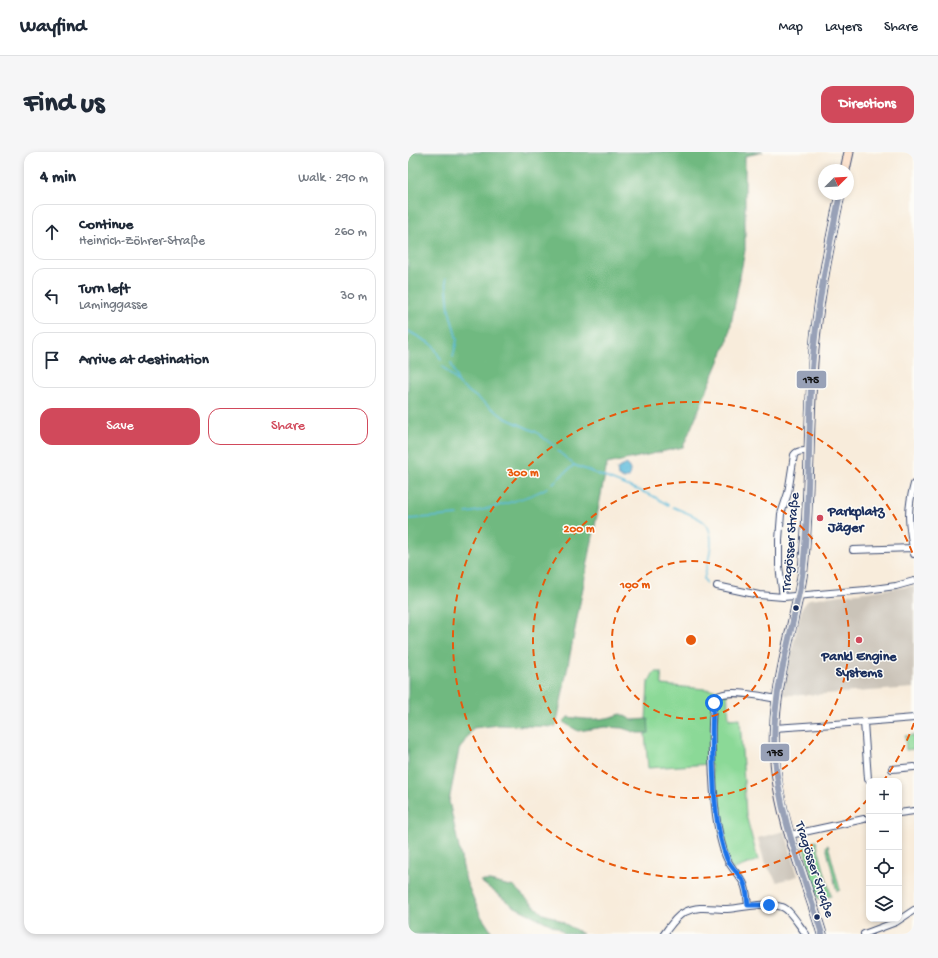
<!DOCTYPE html>
<html lang="en">
<head>
<meta charset="utf-8">
<style>
	body { margin:0; font-family:"Gochi Hand",sans-serif; background:#f6f6f7; color:#1f2937 }
	.controls { position:absolute; right:12px; bottom:12px; display:grid; overflow:hidden; border-radius:8px; box-shadow:0 2px 6px #0003 }
	.controls button { width:36px; height:36px; display:grid; place-items:center; padding:0; border:0; border-bottom:1px solid #e0e1e3; background:#fff; color:#1f2937; font:20px sans-serif }
	.compass { position:absolute; left:410px; top:12px; width:36px; height:36px; border-radius:50%; background:#fff; box-shadow:0 2px 6px #0003; rotate:66deg }
	.stop { position:absolute; width:12px; height:12px; margin:-9px; border:3px solid #1a73e8; border-radius:50%; background:#fff }
	.stop.end { background:#1a73e8; border-color:#fff; box-shadow:0 1px 4px #0008 }
	.list { margin:0; padding:0; list-style:none }
	h2 { display:flex; justify-content:space-between; align-items:center; height:52px; margin:0; padding:0 16px; font-size:17px }
	h2 small { font-size:13px; font-weight:400; color:#747a83 }
	.list li { display:grid; grid-template-columns:26px 1fr auto; gap:12px; align-items:center; box-sizing:border-box; height:56px; margin:0 8px 8px; padding:0 8px; border:1px solid #e0e1e3; border-radius:12px }
	.list b { display:block; font-size:15px; white-space:nowrap }
	.list p { margin:0; font-size:13px; white-space:nowrap; color:#747a83 }
	.list em { font-size:13px; font-style:normal; color:#747a83 }
	.actions { display:flex; gap:8px; padding:12px 16px }
	.actions a { flex:1; padding:9px 0; border:1px solid #d1495b; border-radius:12px; text-align:center; font-size:14px; color:#d1495b }
	.actions .main { background:#d1495b; color:#fff }
	.icon { flex:none; width:22px; height:22px; fill:none; stroke:currentColor; stroke-width:2; stroke-linecap:round; stroke-linejoin:round }
	.map { position:relative; flex:none; width:506px; height:782px; overflow:hidden; border-radius:12px }
	header { display:flex; align-items:center; gap:24px; box-sizing:border-box; height:56px; padding:0 20px; background:#fff; border-bottom:1px solid #e0e1e3 }
	header strong { font-size:19px }
	nav { display:flex; gap:22px; margin-inline-start:auto; font-size:14px }
	.intro { display:flex; align-items:center; justify-content:space-between; box-sizing:border-box; height:96px; padding:0 24px }
	h1 { margin:0; font-size:28px }
	.button { padding:10px 18px; border-radius:12px; background:#d1495b; color:#fff; font-size:14px; font-weight:700 }
	main { display:flex; gap:24px; padding:0 24px }
	aside { flex:1; background:#fff; border-radius:12px; box-shadow:0 2px 6px #0003 }
	.map>svg:first-child { display:block }
</style>
</head>
<body>
<header>
<strong>Wayfind</strong>
<nav><a>Map</a><a>Layers</a><a>Share</a></nav>
</header>
<div class="intro"><h1>Find us</h1><a class="button">Directions</a></div>
<main>
<aside>
<h2>4 min<small>Walk · 290 m</small></h2>
<ul class="list">
<li><svg class="icon" aria-label="ahead" viewBox="0 0 24 24"><path d="M12 20V5M6 11l6-6 6 6"/></svg><div><b>Continue</b><p>Heinrich-Zöhrer-Straße</p></div><em>260 m</em></li>
<li><svg class="icon" aria-label="left" viewBox="0 0 24 24"><path d="M17 20v-9H6M10 6l-5 5 5 5"/></svg><div><b>Turn left</b><p>Laminggasse</p></div><em>30 m</em></li>
<li><svg class="icon" aria-label="arrive" viewBox="0 0 24 24"><path d="M6 21V4h12l-3 4 3 4H6"/></svg><div><b>Arrive at destination</b></div></li>
</ul>
<div class="actions"><a class="main">Save</a><a>Share</a></div>
</aside>
<div class="map">
<svg width="506" height="782" viewBox="0 0 506 782">
	<rect width="100%" height="100%" fill="#fdfcf7"/>
	<filter id="ink" filterUnits="userSpaceOnUse"><feTurbulence type="fractalNoise" baseFrequency=".025" numOctaves="2"/><feDisplacementMap in="SourceGraphic" scale="8" xChannelSelector="R" yChannelSelector="G"/><feConvolveMatrix kernelMatrix="1 2 1 2 8 2 1 2 1" color-interpolation-filters="sRGB"/></filter>
	<filter id="wash" filterUnits="userSpaceOnUse"><feTurbulence type="fractalNoise" baseFrequency=".012" numOctaves="4" result="noise"/><feDisplacementMap in="SourceGraphic" scale="16" xChannelSelector="R" yChannelSelector="G"/><feGaussianBlur stdDeviation="0.9" result="paint"/><feColorMatrix in="noise" values="0 0 0 0 0 0 0 0 0 0 0 0 0 0 0 0 0 1.4 0 .05"/><feComposite in="paint" operator="in"/></filter>
	<g filter="url(#wash)">
		<rect width="100%" height="100%" fill="#f8ecdb"/>
		<!-- industrial -->
		<path fill="#cac3b8" d="M506,434V536L402,543H374L386,488L394,456L401,447Z
			M377,679L390,724L369,730L356,709L350,686Z"/>
		<!-- green -->
		<path fill="#8bd997" stroke="#53847a" d="M246,520H253L254,533L319,539L321,567L332,566L338,663L350,708L324,718L315,703L303,612L240,616L237,581H240V567L238,568L240,531Z
			M506,583V597L498,598L497,584Z
			M408,689L423,744L410,747L395,692Z
			M420,693L432,738L429,739L418,694Z"/>
		<!-- forest -->
		<path fill="#70b980" stroke="#46746f" d="M0,0H355L337,4V98L320,188L275,295L199,312L148,575L91,573L65,576L51,598L41,649L58,729L73,764L85,782H0Z
			M213,562L224,568L240,567L241,581H229L214,576L197,575L170,579L155,570L160,565C180,568 194,569 213,562Z
			M72,729H82L106,735L135,762L145,765L175,782H157L150,776L105,754Z"/>
		<!-- water -->
		<path fill="#5dbbdb" stroke="#3c759c" d="M219,312L222,318L221,325L216,327L210,324L209,317Z"/>
		<g fill="none" stroke-linecap="round" stroke-linejoin="round">
			<!-- stream -->
			<path stroke="#5dbbdb" stroke-width="1.5" d="M38,126L41,158L49,188L45,205
				M0,179L25,193L33,208
				M43,211L50,230
				M34,214L53,234L97,266L128,280L146,294
				M150,299L166,313L245,344L260,353
				M145,331L166,313
				M265,355C274,359 289,364 296,370C310,382 299,412 296,427L299,432
				M58,361C75,359 125,345 140,335
				M0,367L50,363"/>
		</g>
	</g>
	<g filter="url(#ink)">
		<g fill="none" stroke-linecap="round" stroke-linejoin="round">
			<!-- street casing -->
			<g stroke="#3c4b71" stroke-width="8">
				<path id="street" d="M506,332C498,361 501,374 506,402
					M445,398L505,396
					M309,434L351,443L375,445L458,438L488,434L506,429
					M375,445L371,414V388L373,362L380,341L386,303C389,298 395,299 400,299
					M456,570L506,566
					M366,576L456,570L460,627
					M484,617L506,615
					M491,661L506,659
					M382,683L456,667
					M340,753C339,746 339,737 335,730C330,722 323,716 319,707C313,694 310,677 308,663C306,647 299,553 309,545C320,536 356,545 369,547
					M256,782C262,774 268,764 277,760C290,753 305,757 319,757C337,756 356,749 374,755C382,757 392,775 398,782
					M456,782L488,770L506,758"/>
			</g>
			<!-- secondary casing -->
			<g stroke="#3c4b71" stroke-width="11">
				<path id="secondary" d="M437,18L441,0
					M414,782C398,728 374,675 368,619C362,571 372,523 383,477C387,457 393,437 395,417C403,341 399,264 407,187C412,138 422,90 432,42"/>
			</g>
			<!-- street -->
			<use href="#street" stroke="#fff" stroke-width="6"/>
			<!-- secondary -->
			<use href="#secondary" stroke="#fde4d0" stroke-width="9"/>
			<!-- bus-1 casing -->
			<g stroke="#fdfcf7" stroke-width="9">
				<path id="bus-1" d="M414,782C396,723 371,666 367,604C363,558 375,513 385,469C388,452 393,435 395,417C402,351 400,284 404,217C408,158 420,100 432,42"/>
			</g>
			<!-- bus-1 -->
			<use href="#bus-1" stroke="#98a1b7" stroke-width="6"/>
		</g>
	</g>
	<g fill="none" stroke-linecap="round" stroke-linejoin="round" filter="url(#ink)">
		<!-- route -->
		<path stroke="#1a73e8" stroke-width="5" d="M306,551C303,570 304,590 305,609C306,641 307,676 319,707C323,715 330,721 335,729C339,736 339,745 340,753H361"/>
	</g>
	<!-- distance rings -->
	<g fill="none" stroke="#e8590c" stroke-width="2" stroke-dasharray="7 5">
		<circle cx="283" cy="488" r="79"/>
		<circle cx="283" cy="488" r="158"/>
		<path d="M506 571A238 238 0 0 1 476 628M460 647A238 238 0 1 1 506 405"/>
	</g>
	<!-- markers -->
	<g fill="#d1495b" stroke="#fdfcf7" stroke-width="1.5">
		<circle cx="412" cy="366" r="4"/>
		<circle cx="451" cy="488" r="4"/>
	</g>
	<g fill="#1b2f5e" stroke="#fdfcf7" stroke-width="1.5">
		<circle cx="388" cy="456" r="3.5"/>
		<circle cx="409" cy="765" r="3.5"/>
	</g>
	<g text-anchor="middle" stroke-width="3" stroke-linejoin="round" paint-order="stroke">
		<!-- poi labels -->
		<g font-size="14" font-weight="bold" fill="#1b2f5e" stroke="#fdfcf7" text-anchor="start">
			<text x="420" y="363">Parkplatz<tspan x="420" dy="16">Jäger</tspan></text>
			<text x="451" y="508" text-anchor="middle">Pankl Engine<tspan x="451" dy="16">Systems</tspan></text>
		</g>
		<!-- street labels -->
		<g font-size="14" fill="#1b2f5e" stroke="#fdfcf7">
			<text transform="translate(381 390) rotate(-85)" y="5">Tragösser Straße</text>
			<text transform="translate(408 717) rotate(72)" y="5">Tragösser Straße</text>
		</g>
	</g>
	<circle cx="283" cy="488" r="6" fill="#e8590c" stroke="#fdfcf7" stroke-width="2"/>
	<g font-size="12" text-anchor="middle" font-weight="bold" fill="#e8590c" stroke="#fdfcf7" stroke-width="3" stroke-linejoin="round" paint-order="stroke">
		<text x="115" y="324">300 m</text>
		<text x="171" y="380">200 m</text>
		<text x="227" y="436">100 m</text>
	</g>
	<g stroke="#fdfcf7" stroke-width="1.5">
		<rect x="388" y="218" width="31" height="19" rx="4" fill="#98a1b7"/>
		<rect x="352" y="591" width="30" height="19" rx="4" fill="#98a1b7"/>
	</g>
	<g font-size="11" text-anchor="middle" font-weight="bold" fill="#111">
		<text x="403" y="231">175</text>
		<text x="367" y="604">175</text>
	</g>
</svg>
<div class="controls">
<button>+</button>
<button>−</button>
<button><svg class="icon" aria-label="locate" viewBox="0 0 24 24"><circle cx="12" cy="12" r="6"/><path d="M12 2v4M12 18v4M2 12h4M18 12h4"/></svg></button>
<button><svg class="icon" aria-label="layers" viewBox="0 0 24 24"><path d="M12 4l9 5-9 5-9-5zM3 14l9 5 9-5"/></svg></button>
</div>
<svg class="compass" viewBox="-18 -18 36 36"><path d="M0-13l5 13h-10z" fill="#e53935"/><path d="M0 13l5-13h-10z" fill="#747a83"/></svg>
<div class="stop" style="left:306px;top:551px"></div>
<div class="stop end" style="left:361px;top:753px"></div>
</div>
</main>
</body>
</html>
